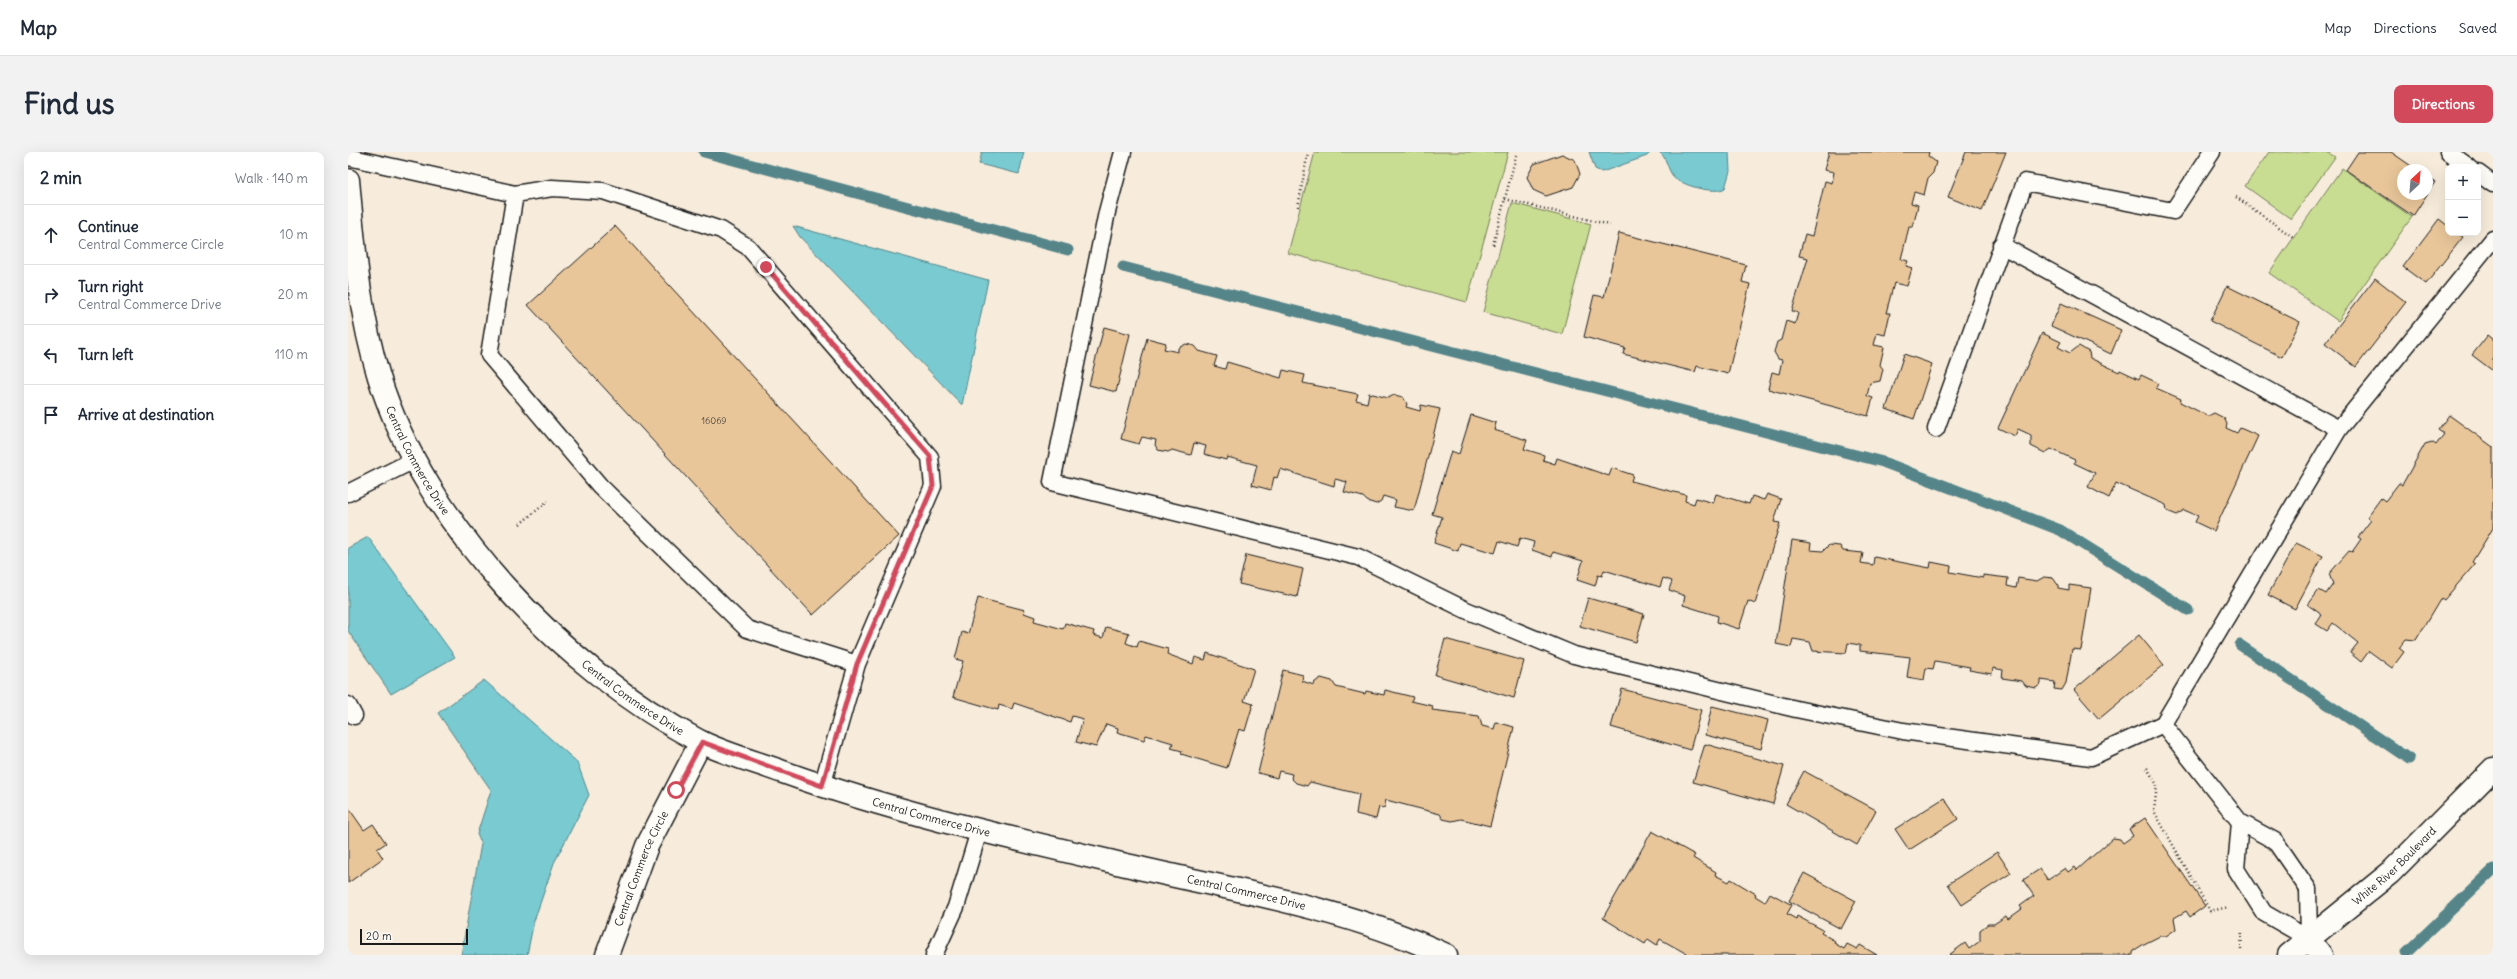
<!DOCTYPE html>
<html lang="en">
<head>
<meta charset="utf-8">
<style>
	body { margin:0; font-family:Delius,sans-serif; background:#f2f2f3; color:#1f2937 }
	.controls { position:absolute; right:12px; top:12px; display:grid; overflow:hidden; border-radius:8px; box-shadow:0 4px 16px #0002 }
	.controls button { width:36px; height:36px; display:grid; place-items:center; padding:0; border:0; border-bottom:1px solid #e0e1e3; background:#fff; color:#1f2937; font:20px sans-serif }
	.compass { position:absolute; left:2049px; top:12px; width:36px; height:36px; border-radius:50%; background:#fff; box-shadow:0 4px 16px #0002; rotate:26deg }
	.scale { position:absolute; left:12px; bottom:10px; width:108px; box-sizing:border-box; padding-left:4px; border:2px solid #1c1c1c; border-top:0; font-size:11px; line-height:14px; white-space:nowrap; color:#1c1c1c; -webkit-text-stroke:3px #fdfcf7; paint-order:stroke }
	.stop { position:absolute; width:12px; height:12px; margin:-9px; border:3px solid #d1495b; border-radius:50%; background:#fff }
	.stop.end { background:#d1495b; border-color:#fff; box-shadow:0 1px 4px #0008 }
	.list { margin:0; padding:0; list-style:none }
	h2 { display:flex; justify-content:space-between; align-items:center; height:52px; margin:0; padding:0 16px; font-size:17px }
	h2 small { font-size:13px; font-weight:400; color:#747a83 }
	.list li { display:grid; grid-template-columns:26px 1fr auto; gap:12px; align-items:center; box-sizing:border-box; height:60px; padding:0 16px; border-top:1px solid #e0e1e3 }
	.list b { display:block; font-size:15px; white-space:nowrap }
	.list p { margin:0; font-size:13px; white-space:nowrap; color:#747a83 }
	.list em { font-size:13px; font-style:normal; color:#747a83 }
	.icon { flex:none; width:22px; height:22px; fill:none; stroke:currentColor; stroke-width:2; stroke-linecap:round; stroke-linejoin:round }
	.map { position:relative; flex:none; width:2145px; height:803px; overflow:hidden; border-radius:8px }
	header { display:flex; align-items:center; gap:24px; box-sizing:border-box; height:56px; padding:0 20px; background:#fff; border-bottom:1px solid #e0e1e3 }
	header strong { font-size:19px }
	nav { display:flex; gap:22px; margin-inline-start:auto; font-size:14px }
	.intro { display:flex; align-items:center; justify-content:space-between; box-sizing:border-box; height:96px; padding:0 24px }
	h1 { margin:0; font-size:28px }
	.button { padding:10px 18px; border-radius:8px; background:#d1495b; color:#fff; font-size:14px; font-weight:700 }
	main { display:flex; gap:24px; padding:0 24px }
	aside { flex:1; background:#fff; border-radius:8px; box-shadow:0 4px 16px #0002 }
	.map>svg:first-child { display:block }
</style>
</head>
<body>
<header>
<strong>Map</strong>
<nav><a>Map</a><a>Directions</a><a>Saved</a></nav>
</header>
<div class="intro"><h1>Find us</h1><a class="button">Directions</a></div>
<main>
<aside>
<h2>2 min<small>Walk · 140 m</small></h2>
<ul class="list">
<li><svg class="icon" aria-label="ahead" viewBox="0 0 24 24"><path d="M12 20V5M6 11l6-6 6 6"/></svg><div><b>Continue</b><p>Central Commerce Circle</p></div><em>10 m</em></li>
<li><svg class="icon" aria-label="right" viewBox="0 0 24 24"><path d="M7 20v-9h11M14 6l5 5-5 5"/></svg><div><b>Turn right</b><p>Central Commerce Drive</p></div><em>20 m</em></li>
<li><svg class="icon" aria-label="left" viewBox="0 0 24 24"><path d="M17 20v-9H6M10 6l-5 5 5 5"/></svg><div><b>Turn left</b></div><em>110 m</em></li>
<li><svg class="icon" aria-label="arrive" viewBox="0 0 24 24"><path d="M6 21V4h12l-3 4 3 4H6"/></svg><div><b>Arrive at destination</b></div></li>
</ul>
</aside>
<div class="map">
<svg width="2145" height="803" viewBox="0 0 2145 803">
	<rect width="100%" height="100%" fill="#f7ecdb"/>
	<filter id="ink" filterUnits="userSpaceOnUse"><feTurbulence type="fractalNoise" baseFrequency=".025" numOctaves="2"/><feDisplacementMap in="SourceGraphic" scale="8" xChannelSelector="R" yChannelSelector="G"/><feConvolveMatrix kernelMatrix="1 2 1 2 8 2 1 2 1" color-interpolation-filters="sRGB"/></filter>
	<g filter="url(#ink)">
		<!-- green -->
		<path fill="#c9dd92" stroke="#727c57" d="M967,0H1160L1119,150L940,101Z
			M1921,0H1979L1987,5L1943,67L1897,34Z
			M1994,16L2064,65L1990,169L1921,121Z
			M1164,51L1243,72L1214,182L1135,160Z"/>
		<!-- water -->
		<path fill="#79cad1" stroke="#548489" d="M634,0H676L671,22L631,12Z
			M1241,0H1303L1299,4L1254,20L1247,17Z
			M1311,0H1381L1382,19L1377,36C1367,43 1332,33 1325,24C1319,17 1319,5 1311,0Z
			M445,74L640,128L614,253L452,85Z
			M20,385L107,505L43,542L0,479V396Z
			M136,528L229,610L241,643L206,711L186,769L179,803H113L133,692L129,682L143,638L90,561Z"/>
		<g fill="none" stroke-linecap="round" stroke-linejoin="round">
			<!-- stream -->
			<path stroke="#548489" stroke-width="11" d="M356,0L720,98
				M775,115L1535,310L1712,378L1840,458
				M1892,493L2061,607
				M2059,800L2145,718"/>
		</g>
		<!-- building -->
		<path fill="#e9c69a" stroke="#1c1c1c" d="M1481,0H1581L1580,4L1588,10L1585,21L1580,26L1576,43L1566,40L1563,51L1570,53L1565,75H1561L1553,107L1560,109L1558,114L1564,116L1559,134L1546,131L1538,161H1542L1537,183L1529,181L1526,193L1536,195L1532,213L1535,217L1532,229L1522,231L1519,244L1525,246L1520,264L1420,237L1424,220L1431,222L1434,208L1430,207L1426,200L1429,190L1433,188L1438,169L1447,172L1450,161L1444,159L1460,106L1451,104L1457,82L1464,84L1477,29L1484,31L1486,20L1476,18Z
			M1618,0H1658L1634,59L1600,45Z
			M2010,0H2043L2069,18H2055V42H2079V25L2087,30L2065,64L1998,18Z
			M1214,2L1227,8L1232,22L1225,35L1198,44L1185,38L1179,25L1186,12Z
			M2091,67L2100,74V81H2109L2115,85L2078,132L2055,115Z
			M267,74L551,384L465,463L180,153Z
			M1271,81L1398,113L1394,130L1402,132L1380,222L1349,214L1347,220L1275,202L1277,196L1236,185L1246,143L1256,145Z
			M2027,126L2058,150L2008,215L1977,191Z
			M1879,134L1952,170L1934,205L1862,169Z
			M1713,151L1773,178L1763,202L1703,174Z
			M756,175L782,182L768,240L741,233Z
			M1694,181L1713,190L1710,195L1722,201L1731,194L1741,200L1742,206L1771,220L1772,218L1791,227L1793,223L1810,231L1808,236L1833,247L1832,250L1860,264L1866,261L1876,266L1879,272L1878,276L1889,281L1892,276L1910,284L1866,379L1847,370L1850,364L1836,358L1829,363L1819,359L1818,353L1768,331L1761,346L1740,335L1747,321L1726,311L1727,308L1703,297L1697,301L1683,294V283L1670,277L1667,284L1650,276Z
			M2140,183L2145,187V219L2124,203Z
			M799,186L818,191L816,197L830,200V196L838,192L847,194L851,199L869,204L866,214L877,217L879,210L933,226L935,218L957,223L955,231L1010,242L1008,248L1019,251L1021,241L1040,246L1046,243L1055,245L1059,252L1058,255L1072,259L1073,253L1092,257L1066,359L1046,355L1048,348L1035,344L1033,349L1028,352L1019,349L1015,345L996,340L999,330L987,327L986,334L932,317L929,326L926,325L923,338L904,333L909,313L879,305L878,308L856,302L858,294L846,291L843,303L824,298L820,300L810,298L807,293L808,288L794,285L791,292L773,287Z
			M1556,202L1584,212L1566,267L1538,257Z
			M1123,263L1148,271L1146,278L1179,288L1176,297L1196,303L1195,308L1207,312L1209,306L1261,324L1264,316L1285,323L1283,329L1338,343L1337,349L1346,352L1348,346L1365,351L1368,342L1401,352L1404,344L1416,348L1419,342L1433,347L1426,370L1432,371L1407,452L1400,449L1391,477L1369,470L1370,464L1335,453L1337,444L1321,438L1324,429L1315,426L1312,435L1256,418L1254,424L1250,423L1247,434L1229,428L1235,409L1205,400L1204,405L1184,398L1186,390L1172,386L1169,395L1151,389L1147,401L1112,391L1110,399L1086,391L1094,365L1084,362L1103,299L1111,302Z
			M2101,263L2145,295V376L2124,410L2127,412L2096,448L2093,446L2068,488L2058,487L2051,496L2056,500L2044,516L2021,499L2013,510L2002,501L2010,491L1985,471L1979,479L1968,472L1974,463L1960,453L1971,438L1978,442L1985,432L1981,422L2001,399L2004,400L2013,387L2010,385L2023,368L2019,365L2033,346L2037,349L2051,331L2054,333L2077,292L2084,290L2088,293L2096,282L2090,278Z
			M1444,388L1463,391L1462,398L1475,399L1481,393L1492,394L1495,399L1515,401L1513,411L1525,413L1526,405L1582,416L1583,410L1603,414L1602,420L1635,426V423L1660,426L1659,434L1668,436L1670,426L1689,429L1696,425L1705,426L1710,433V436L1721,438V433L1743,436L1733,498L1724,497L1718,531L1714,538L1706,537L1707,530L1693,528V532L1688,536L1678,534L1674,529L1654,526L1655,518L1645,516L1644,522L1621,518L1622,515L1587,509L1585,517L1578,516L1576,528L1559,525L1562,505L1512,499V493L1500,491L1498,501L1465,499L1462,490L1445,487L1443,495L1428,492Z
			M1948,391L1975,404L1947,457L1920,443Z
			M898,403L955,417L949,445L891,432Z
			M630,446L677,458L676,461L687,465L686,469L715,477L717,471L746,479L745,483L755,486L758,475L781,481L778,491L789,495L791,489L820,497L819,502L845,512L847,505L857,508L859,501L906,517L896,549L905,552L897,579L891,577L879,616L833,602L834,599L823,596L825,591L798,583L796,588L769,580L770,576L758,572L748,595L728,590L735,567L724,564L722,570L666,551L664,557L651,553L650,558L605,545L615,509L607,507L614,480L620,482Z
			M1240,446L1296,462L1288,490L1232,474Z
			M1791,483L1816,513L1751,567L1726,538Z
			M1097,487L1176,509L1166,546L1087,523Z
			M935,518L955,523L954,529L966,533L967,530L973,526L984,529L988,535L1017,542L1018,539L1036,543L1037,538L1065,545L1063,549L1085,554L1084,558L1131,564L1134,574L1146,577L1148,570L1166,575L1142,674L1113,667L1104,669L1095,667L1092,662L1038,648L1036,656L1031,655L1028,667L1008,662L1011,642L962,630L959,634L948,631L943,626L944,622L931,619L929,626L910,621Z
			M1274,537L1353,558L1342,598L1263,575Z
			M1364,554L1420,568L1413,597L1357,583Z
			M1357,592L1436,614L1425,652L1345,630Z
			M1456,619L1528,658L1509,693L1438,652Z
			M1596,646L1610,667L1561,698L1547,677Z
			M0,655L16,678L25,672L38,691L29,697L35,706L0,731Z
			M1797,666L1857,754L1842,765L1838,759L1826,766L1828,777L1818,784H1812L1796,792L1785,799V803H1601L1617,791L1621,797L1632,789V778L1640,772H1646L1658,764L1660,767L1674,757L1672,754L1686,744L1675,728L1692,717L1700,728L1717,716L1720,720L1727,715L1729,718L1765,686L1772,687L1775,691L1785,684L1781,677Z
			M1304,679L1347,703L1345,706L1368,720L1367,723L1381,730L1383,727L1408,742L1407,744L1417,750L1422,741L1444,753L1439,762L1448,767L1449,764L1475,778L1473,781L1487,789L1486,791L1496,797L1499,792L1509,797L1512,793L1529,803H1341L1312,787L1309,793L1300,787L1297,792L1255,766Z
			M1649,700L1663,721L1614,753L1600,732Z
			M1456,721L1508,749L1493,777L1441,749Z"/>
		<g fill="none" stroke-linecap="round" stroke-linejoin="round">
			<!-- lane casing -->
			<g stroke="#1c1c1c" stroke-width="19">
				<path id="lane" d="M775,0L759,60L704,330L1010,405L1118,458L1226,503L1448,557L1555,579L1743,605L1815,572L1991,277L2145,87
					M2100,0L2121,15
					M0,5L167,42L141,203L252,334L399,477L509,512L474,634
					M2130,21L2145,32
					M167,42L204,36L255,39L373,78L400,95L582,305L585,334L509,512
					M1653,93L1991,277
					M1588,277L1677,30L1825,59L1864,0
					M0,341L66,308
					M0,553L6,564
					M1815,572L1892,670
					M1892,670L1927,689L1960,737L1961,787L1916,761L1888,717Z
					M586,803L608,755L631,679"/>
			</g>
			<!-- street casing -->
			<g stroke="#1c1c1c" stroke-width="25">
				<g id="street">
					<path d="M1961,787L1973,803"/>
					<path id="s1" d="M259,803L299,694L353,590"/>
					<path id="s2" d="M1941,803L2042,721L2145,617"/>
				</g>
			</g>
			<!-- secondary casing -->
			<g stroke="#1c1c1c" stroke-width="25">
				<g id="secondary">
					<path id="s3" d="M0,28C6,94 11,161 31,225C77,373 216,517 351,589C377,602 408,610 435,620C546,660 662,686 778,713C885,738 998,756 1098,803"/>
				</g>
			</g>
			<!-- path -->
			<path stroke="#1c1c1c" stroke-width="2.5" stroke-dasharray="1 3" stroke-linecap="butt" d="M1888,45L1945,85
				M1157,47L1262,73
				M950,55L960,0
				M1145,93L1169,0
				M172,372L200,349
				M1799,616L1809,633L1806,659L1862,759L1881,755
				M1893,798L1894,778"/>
			<!-- lane -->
			<use href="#lane" stroke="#fdfcf7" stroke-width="16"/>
			<!-- street -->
			<use href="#street" stroke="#fdfcf7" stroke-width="22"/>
			<!-- secondary -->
			<use href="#secondary" stroke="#fdfcf7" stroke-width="22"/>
		</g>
	</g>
	<g fill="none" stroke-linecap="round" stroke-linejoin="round" filter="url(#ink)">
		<!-- route -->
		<path stroke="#d1495b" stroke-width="5" d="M328,638L354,590L474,634L509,512L585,334L582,304L418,115"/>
	</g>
	<g text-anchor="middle" stroke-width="3" stroke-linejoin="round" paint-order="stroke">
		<!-- number labels -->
		<g font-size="9" fill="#4f463c">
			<text x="366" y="272">16069</text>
		</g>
		<!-- street labels -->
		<g font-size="11" fill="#1c1c1c" stroke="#fdfcf7">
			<text dy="4" stroke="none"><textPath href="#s3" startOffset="292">Central Commerce Drive</textPath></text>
			<text dy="4" stroke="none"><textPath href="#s3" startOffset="616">Central Commerce Drive</textPath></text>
			<text dy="4" stroke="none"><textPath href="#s3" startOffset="940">Central Commerce Drive</textPath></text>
			<text dy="4" stroke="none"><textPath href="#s2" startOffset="138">White River Boulevard</textPath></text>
			<text dy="4" stroke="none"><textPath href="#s1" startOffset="93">Central Commerce Circle</textPath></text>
			<text dy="4" stroke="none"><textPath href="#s3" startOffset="1264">Central Commerce Drive</textPath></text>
		</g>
	</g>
</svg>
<div class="controls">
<button>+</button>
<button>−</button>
</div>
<svg class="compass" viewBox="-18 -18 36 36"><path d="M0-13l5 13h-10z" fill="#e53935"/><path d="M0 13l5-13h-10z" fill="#747a83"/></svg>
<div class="scale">20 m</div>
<div class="stop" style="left:328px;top:638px"></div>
<div class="stop end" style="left:418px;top:115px"></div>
</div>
</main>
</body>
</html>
